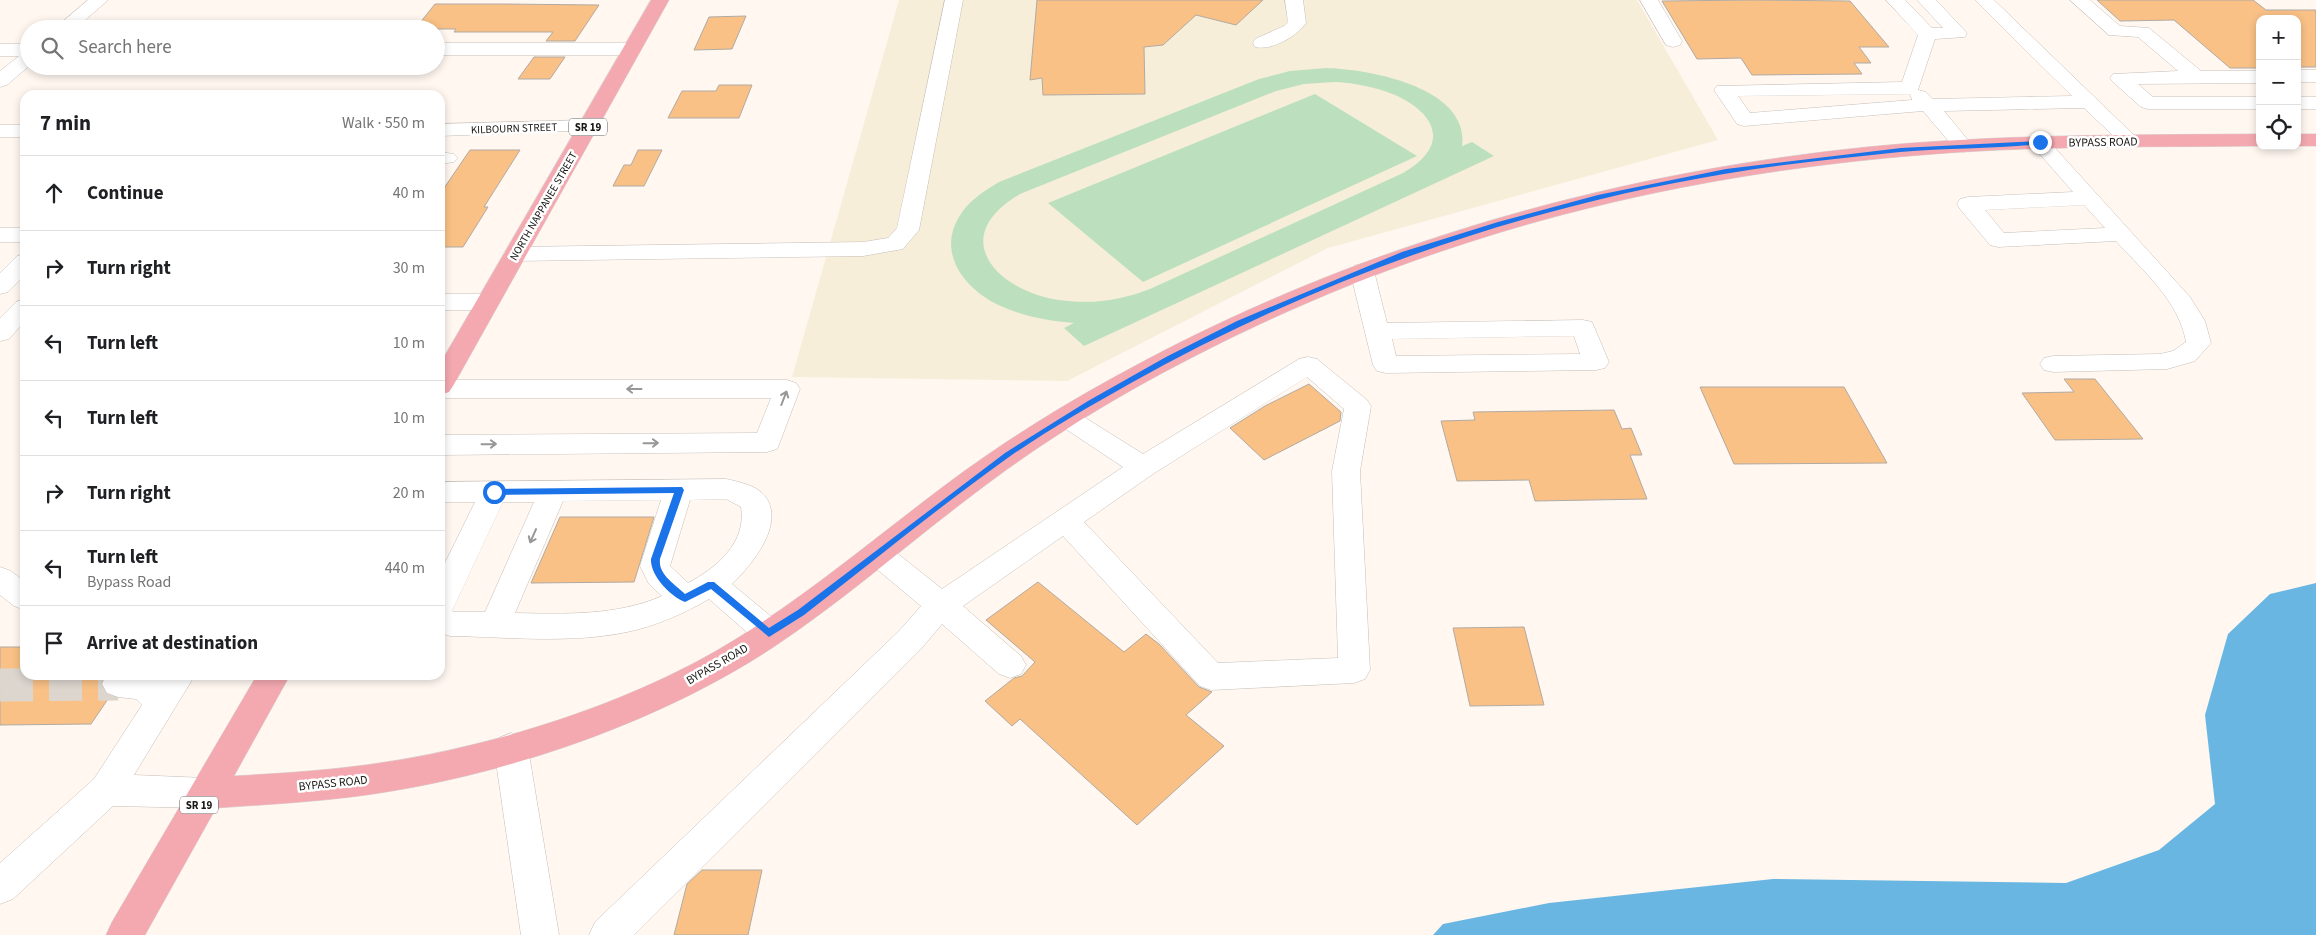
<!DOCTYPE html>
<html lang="en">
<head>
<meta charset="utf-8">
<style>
	body { margin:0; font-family:"Source Sans 3",sans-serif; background:#f2f2f2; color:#202124 }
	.controls { position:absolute; right:15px; top:15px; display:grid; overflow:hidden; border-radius:10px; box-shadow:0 2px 8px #0003 }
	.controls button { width:45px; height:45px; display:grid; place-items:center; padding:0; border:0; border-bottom:1px solid #e0e0e0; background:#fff; color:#202124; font:25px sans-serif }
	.stop { position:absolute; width:15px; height:15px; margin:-11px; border:4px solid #1a73e8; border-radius:50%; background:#fff }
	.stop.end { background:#1a73e8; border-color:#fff; box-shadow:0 1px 5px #0008 }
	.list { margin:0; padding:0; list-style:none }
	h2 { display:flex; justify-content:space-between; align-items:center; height:65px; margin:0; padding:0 20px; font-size:21px }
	h2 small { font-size:16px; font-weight:400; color:#757577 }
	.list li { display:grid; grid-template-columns:32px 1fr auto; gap:15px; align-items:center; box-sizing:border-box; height:75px; padding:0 20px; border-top:1px solid #e0e0e0 }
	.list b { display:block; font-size:19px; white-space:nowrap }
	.list p { margin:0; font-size:16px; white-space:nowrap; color:#757577 }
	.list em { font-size:16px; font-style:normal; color:#757577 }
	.icon { flex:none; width:28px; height:28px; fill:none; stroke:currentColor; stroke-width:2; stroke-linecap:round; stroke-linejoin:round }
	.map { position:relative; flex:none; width:2316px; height:935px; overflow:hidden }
	.search { position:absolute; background:#fff; box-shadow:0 2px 8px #0003; left:20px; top:20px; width:425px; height:55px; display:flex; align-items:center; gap:12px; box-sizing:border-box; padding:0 18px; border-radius:28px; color:#757577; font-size:19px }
	.panel { position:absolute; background:#fff; box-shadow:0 2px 8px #0003; left:20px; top:90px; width:425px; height:590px; border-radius:15px }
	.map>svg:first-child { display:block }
</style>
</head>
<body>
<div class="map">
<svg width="2316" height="935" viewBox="0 0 2316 935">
	<rect width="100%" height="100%" fill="#fff7f0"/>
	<!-- education -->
	<path fill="#f7eed9" d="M899,0H1637L1718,140L1328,248L1067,381L792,377Z"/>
	<!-- green -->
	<path fill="#bce0bd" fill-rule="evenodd" d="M1326,68C1368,69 1470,87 1462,146L1472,142L1494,156L1084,346L1064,328L1074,323C1049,321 1026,317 1003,307C967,292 936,255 959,217C968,201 984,191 999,182L1259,79L1290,71ZM1335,82C1355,83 1376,87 1395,95C1439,115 1449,147 1403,173L1150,289C1124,299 1097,304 1068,301C1003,296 942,240 1020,194L1276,91L1304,84Z
		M1315,94L1417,156L1143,282L1048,203Z"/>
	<!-- water -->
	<path fill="#6ab6e2" d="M2316,583V935H1433L1443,924L1549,903L1773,879L2066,883L2159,850L2215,804L2205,715L2228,634L2270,594Z"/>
	<!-- building -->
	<path fill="#f9c186" stroke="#b1aaa3" d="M1037,0H1263L1236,25L1196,15L1163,45L1144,47L1145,94L1043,95L1042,78L1030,80Z
		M1755,0L1850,1L1889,47H1859L1871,63H1854L1862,74L1752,75L1741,58L1697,59L1662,1Z
		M2097,0H2253L2266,10H2316V67H2297V19H2260V68H2230L2174,20L2120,21Z
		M435,4H504L599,5L575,41H546L553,32H454L456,29H415Z
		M746,16L732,49L694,50L709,17Z
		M534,57H565L550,79H518Z
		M719,85H752L739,118H668L682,91H716Z
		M470,150H520L484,207H488L463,247H440V194Z
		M638,150H662L644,186H613L624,165H631Z
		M2064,379H2095L2143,439L2055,440L2022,393L2074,392Z
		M1309,384L1341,412L1340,421L1264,460L1230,428L1265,406Z
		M1700,387H1844L1887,463L1734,464Z
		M1614,410L1622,429L1631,428L1642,455H1630L1647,499L1535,501L1529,480L1457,481L1441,421L1475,420L1473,412Z
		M560,517H654L634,582L531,583Z
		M1038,582L1124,652L1146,634L1159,644L1199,687L1212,692L1186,715L1224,746L1137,825L1020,719L1012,726L985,701L1014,678L1022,676L1035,662L986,620Z
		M1524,627L1544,705L1470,706L1453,628Z
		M0,647H25V675H104L100,685L105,694L110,696L91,724L0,725Z
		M702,870H762L748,935H674L687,884Z"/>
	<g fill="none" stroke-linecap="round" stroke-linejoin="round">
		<!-- minor-tunnel -->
		<path stroke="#ddd6cf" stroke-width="33" stroke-dasharray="33 16" stroke-linecap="butt" d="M0,685L118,684"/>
		<!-- minor casing -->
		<g stroke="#c5beb7" stroke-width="1">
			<path id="minor" d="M88,0H108L75,29H54Z
				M945,0H963L919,230L903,249L863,256L515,261L507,259L503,254L507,249L515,247L863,242L888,238L897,228Z
				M1285,0H1303L1306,23C1297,36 1272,51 1255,47L1253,43L1255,39L1284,26L1288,22Z
				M1640,0H1658L1682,41L1680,45L1673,47L1666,45Z
				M1886,0H1905L1932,28H1943L1917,0H1936L1967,33L1965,37L1935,39L1918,90L1926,92L1933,99L2072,96L1975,0H1994L2140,141L2137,145L2130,147L2123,145L2084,108L1944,111L1973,146L1970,150L1963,152L1956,150L1923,111L1744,126L1737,124L1714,90L1717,86L1902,82L1918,35ZM1910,94L1912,100L1750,113L1738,96Z
				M2070,0H2090L2120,26L2149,28L2201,71H2260V83L2138,84L2153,97H2260V109H2148L2141,107L2113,82L2110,78L2113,74L2178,71L2138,37L2109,35Z
				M436,43H631L638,45L640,49L638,53L631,55H436Z
				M0,44H29V66L7,85L0,87V71L19,56H0Z
				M2297,70H2316V82H2297Z
				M2297,97H2316V109H2297Z
				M588,120L595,122L598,126L595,130L440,136V124Z
				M0,125H25V137H0Z
				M2040,137L2047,139L2190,297L2205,321L2211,343L2195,361L2167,369L2053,372L2044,370L2040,364L2044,358L2053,356L2160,354L2173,351L2186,342C2179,301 2143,271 2116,241L1998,247L1990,245L1960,209L1957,204L1960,199L1968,197L2073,192L2030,143L2033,139ZM2084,205L2105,228L2004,233L1985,210Z
				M440,152L454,154L458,158L454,162L440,164Z
				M0,228H25V242H0Z
				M25,254V275L8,292L0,294V273L17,256Z
				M1362,264L1370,266L1374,271L1387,323L1583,320L1592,322L1609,362L1605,368L1596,370L1386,373L1377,371L1373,365L1350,271L1354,266ZM1574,336L1580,354L1396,356L1392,339Z
				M440,294H488L496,297L500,302L496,307L488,310H440Z
				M25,299V321L9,339L0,341V318L16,302Z
				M1308,357L1317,359L1367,400L1371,406L1360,471L1370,670L1365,679L1354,683L1211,690L1200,686L1063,536L963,606L1021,656L1026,665L1021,674L1010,678L999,674L942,624L921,649L634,935H589L595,922L899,631L921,606L867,561L862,553L867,545L877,542L887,545L942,589L1123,467L1058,424L1054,418L1058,412L1067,409L1076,412L1143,454L1299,359ZM1307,377L1344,409L1332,471L1338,658L1218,663L1084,522L1153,474Z
				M440,380H787L796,383L800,389L780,442L777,449L767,452L440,455V435L757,433L771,398H440Z
				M726,479C739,482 756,485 765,496C786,524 751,566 732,584L780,624L784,633L780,642L769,646L758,642L709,599C683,614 656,626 627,632C569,644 508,637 450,636L440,633V573L475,502H440V482ZM726,499L741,507C747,543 716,568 688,583L670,566L690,500ZM661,500L640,566L649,584L662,596C617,616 564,614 515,613L563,501ZM503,502H534L485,612H454L452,611Z
				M0,567L11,571L25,582V610L14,606L0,595Z
				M106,675H151L159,680L162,675H195L134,775L206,778L218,782L223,793L218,804L206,808L113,806L13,899L0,904V863L94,779L142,705L136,699L118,697L107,693L102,684Z
				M511,733L523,738L528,748L559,935H521L494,748L499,738Z"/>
		</g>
		<!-- major casing -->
		<g stroke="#d6d5d5" stroke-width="1">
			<path id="major" d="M651,0H669L453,386L449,392L440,395V364Z
				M2260,134V146C2160,147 2061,146 1962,152C1685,170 1436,231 1189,359C1117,396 1048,438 983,487C912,540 846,599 772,648C664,719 520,770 392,791C334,801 275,804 216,808L145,935H106L112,922L257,675H290L234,776C285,773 336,770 386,762C496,745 620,706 716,651C804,600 881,532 963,472C1028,425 1097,385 1169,348C1387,237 1624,172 1867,147C1998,134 2129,135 2260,134Z
				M2297,134H2316V146H2297Z"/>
		</g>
		<!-- minor -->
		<use href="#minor" fill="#fff" fill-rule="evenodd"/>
		<!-- major -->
		<use href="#major" fill="#f4a9b0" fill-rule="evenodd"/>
	</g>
	<!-- one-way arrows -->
	<defs><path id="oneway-shaft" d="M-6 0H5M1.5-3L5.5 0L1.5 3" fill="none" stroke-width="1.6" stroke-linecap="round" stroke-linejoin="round" transform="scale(1.25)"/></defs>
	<g stroke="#989796">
		<use href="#oneway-shaft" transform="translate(634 389) rotate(-180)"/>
		<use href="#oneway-shaft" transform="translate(784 398) rotate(-69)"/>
		<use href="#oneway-shaft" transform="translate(651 443) rotate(-1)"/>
		<use href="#oneway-shaft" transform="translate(489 444) rotate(-1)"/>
		<use href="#oneway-shaft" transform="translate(533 536) rotate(114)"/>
	</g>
	<!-- route -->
	<path fill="#1a73e8" d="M2040,141L2042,144C1995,149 1947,148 1900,152C1842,158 1782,164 1724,174C1516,209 1315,280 1131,383C1090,406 1048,430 1009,457C939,507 872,562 804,615L769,637L711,589L685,602C670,596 650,575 651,559L674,493L494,495L490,492L494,489L682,487L684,490L660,559C658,575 675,584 685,594L708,582H714L769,628L798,610L1005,453L1088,401L1166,357L1237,321L1402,252L1498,222L1598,195L1726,169L1901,148Z"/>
	<g text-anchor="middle" stroke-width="5" stroke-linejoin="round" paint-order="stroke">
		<!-- shield labels -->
		<g fill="#fff" stroke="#5f5d5b" stroke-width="1">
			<rect x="569" y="118.5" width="38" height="17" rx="4"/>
			<rect x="180" y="796.5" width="38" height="17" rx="4"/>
		</g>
		<g font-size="11" font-weight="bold" fill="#1a1815">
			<text x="588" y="131">SR 19</text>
			<text x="199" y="809">SR 19</text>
		</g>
		<!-- far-street labels -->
		<g font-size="11" fill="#1a1815" stroke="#fff">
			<text transform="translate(514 128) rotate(-2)" y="4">KILBOURN STREET</text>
			<text transform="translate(543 206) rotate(-60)" y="4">NORTH NAPPANEE STREET</text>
		</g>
		<!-- street labels -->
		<g font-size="12" fill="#1a1815" stroke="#fff">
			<text transform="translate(2103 142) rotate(-1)" y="4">BYPASS ROAD</text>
			<text transform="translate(717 664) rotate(-30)" y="4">BYPASS ROAD</text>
			<text transform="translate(333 783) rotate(-6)" y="4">BYPASS ROAD</text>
		</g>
	</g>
</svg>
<div class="controls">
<button>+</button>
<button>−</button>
<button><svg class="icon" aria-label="locate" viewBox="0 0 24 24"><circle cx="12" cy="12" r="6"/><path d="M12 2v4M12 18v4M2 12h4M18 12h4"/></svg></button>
</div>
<div class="stop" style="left:494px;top:492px"></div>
<div class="stop end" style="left:2040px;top:142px"></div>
<div class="search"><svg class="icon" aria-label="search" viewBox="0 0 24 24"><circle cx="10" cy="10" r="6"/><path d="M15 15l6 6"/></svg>Search here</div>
<section class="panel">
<h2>7 min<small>Walk · 550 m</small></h2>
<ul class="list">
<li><svg class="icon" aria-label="ahead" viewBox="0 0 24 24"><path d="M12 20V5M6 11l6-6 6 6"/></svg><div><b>Continue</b></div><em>40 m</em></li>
<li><svg class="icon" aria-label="right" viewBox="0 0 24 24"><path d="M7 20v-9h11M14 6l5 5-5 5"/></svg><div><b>Turn right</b></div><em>30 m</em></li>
<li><svg class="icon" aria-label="left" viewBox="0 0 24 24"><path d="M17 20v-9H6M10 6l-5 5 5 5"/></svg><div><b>Turn left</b></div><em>10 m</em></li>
<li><svg class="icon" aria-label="left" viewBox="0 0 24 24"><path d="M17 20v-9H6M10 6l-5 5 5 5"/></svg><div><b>Turn left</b></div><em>10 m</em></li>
<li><svg class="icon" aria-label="right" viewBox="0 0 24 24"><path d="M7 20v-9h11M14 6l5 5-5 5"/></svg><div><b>Turn right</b></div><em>20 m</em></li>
<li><svg class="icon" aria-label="left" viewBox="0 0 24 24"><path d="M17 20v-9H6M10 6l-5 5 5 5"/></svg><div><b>Turn left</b><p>Bypass Road</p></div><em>440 m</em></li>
<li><svg class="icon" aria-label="arrive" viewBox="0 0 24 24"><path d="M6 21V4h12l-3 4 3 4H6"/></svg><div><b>Arrive at destination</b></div></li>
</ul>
</section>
</div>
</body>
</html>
